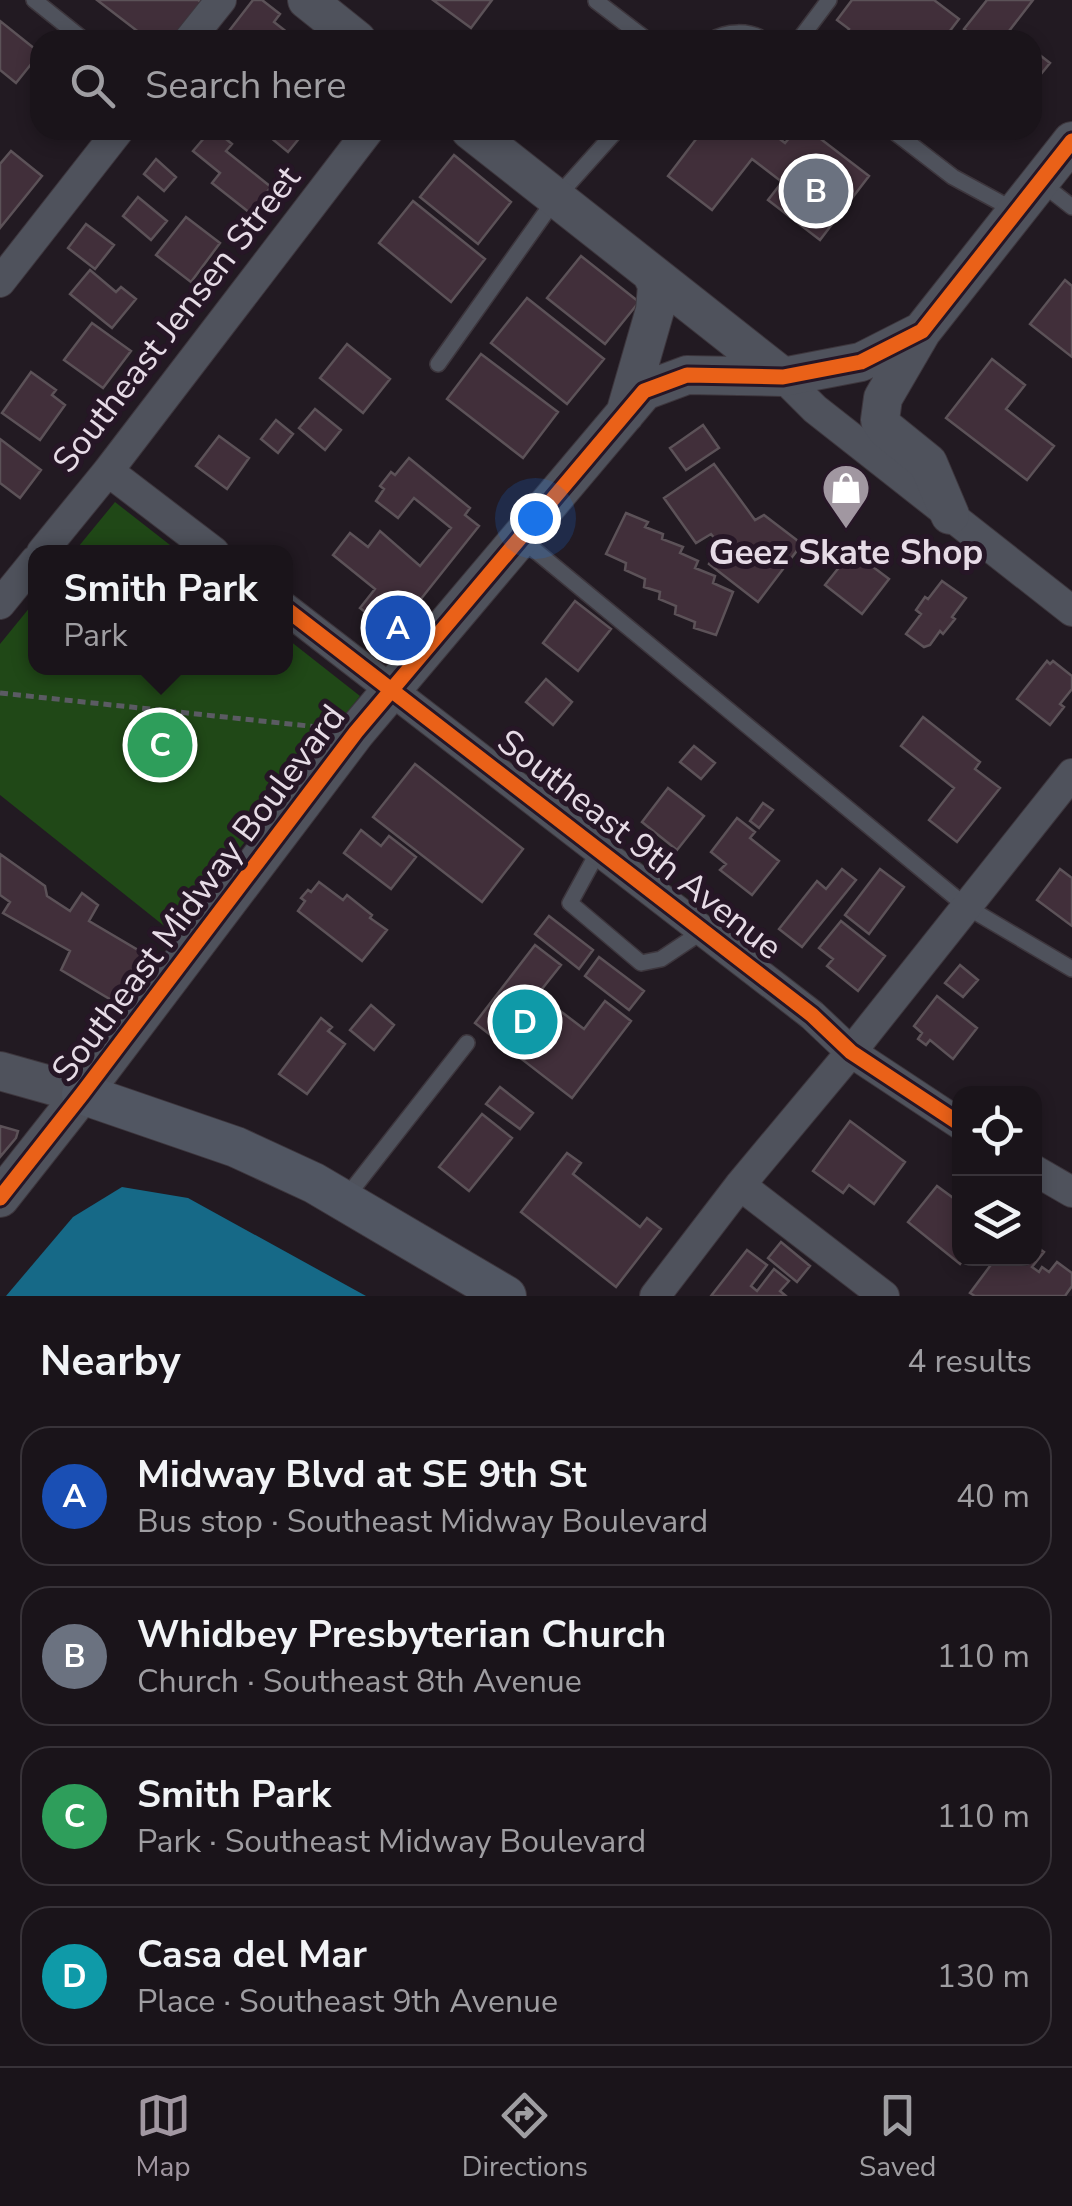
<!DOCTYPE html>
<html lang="en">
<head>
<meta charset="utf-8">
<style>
	body { margin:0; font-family:"Nunito Sans",sans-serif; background:#272127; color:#f1f3f6 }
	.controls { position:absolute; right:30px; bottom:30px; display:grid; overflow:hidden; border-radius:20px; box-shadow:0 5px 15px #0003 }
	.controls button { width:90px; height:90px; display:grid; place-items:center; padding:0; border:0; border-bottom:2px solid #383339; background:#1a141a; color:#f1f3f6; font:50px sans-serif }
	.you { position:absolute; left:535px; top:518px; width:35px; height:35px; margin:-25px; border:8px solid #fff; border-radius:50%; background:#1a73e8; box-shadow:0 0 0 15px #1a73e833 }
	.badge { display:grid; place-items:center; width:65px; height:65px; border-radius:50%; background:#a197a1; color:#fff; font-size:32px; font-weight:700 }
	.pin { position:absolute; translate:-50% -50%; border:5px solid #fff; box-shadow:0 2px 10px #0006 }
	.popup { position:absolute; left:28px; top:545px; width:265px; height:130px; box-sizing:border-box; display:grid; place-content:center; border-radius:20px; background:#1a141a; filter:drop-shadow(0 2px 8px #0005); font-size:32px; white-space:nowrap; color:#9f9ea2 }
	.popup b { font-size:38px; color:#f1f3f6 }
	.popup::after { content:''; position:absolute; left:50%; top:100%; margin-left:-20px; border:20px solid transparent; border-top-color:#1a141a }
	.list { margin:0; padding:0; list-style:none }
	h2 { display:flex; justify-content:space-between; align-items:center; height:130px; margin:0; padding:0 40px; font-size:42px }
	h2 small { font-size:32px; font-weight:400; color:#9f9ea2 }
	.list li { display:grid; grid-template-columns:65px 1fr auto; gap:30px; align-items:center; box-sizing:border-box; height:140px; margin:0 20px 20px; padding:0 20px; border:2px solid #383339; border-radius:30px }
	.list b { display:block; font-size:38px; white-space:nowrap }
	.list p { margin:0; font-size:32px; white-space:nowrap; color:#9f9ea2 }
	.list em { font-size:32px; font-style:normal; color:#9f9ea2 }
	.icon { flex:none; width:55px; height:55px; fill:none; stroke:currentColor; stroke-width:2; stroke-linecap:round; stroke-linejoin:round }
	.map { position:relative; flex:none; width:1072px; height:1296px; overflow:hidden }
	.search { position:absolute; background:#1a141a; box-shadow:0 5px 15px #0003; left:30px; right:30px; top:30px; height:110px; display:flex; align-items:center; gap:25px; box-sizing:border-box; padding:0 35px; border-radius:30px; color:#9f9ea2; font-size:38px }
	.sheet { height:770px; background:#1a141a }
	nav { display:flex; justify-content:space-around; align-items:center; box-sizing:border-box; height:140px; border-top:2px solid #383339; background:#1a141a; font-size:28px; color:#9f9ea2 }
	nav a { display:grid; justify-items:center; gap:5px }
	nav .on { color:#a197a1 }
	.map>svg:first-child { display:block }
</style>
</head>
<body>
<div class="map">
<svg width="1072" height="1296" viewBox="0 0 1072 1296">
	<rect width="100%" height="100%" fill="#221a22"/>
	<!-- green -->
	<path fill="#204817" d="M115,502L179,552H74Z
		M35,601V668H285V637L360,696L173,933L0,795V644Z"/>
	<!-- water -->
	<path fill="#166987" d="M122,1187L188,1198L366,1296H6L73,1217Z"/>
	<!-- building -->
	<path fill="#412f3a" stroke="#5c5258" stroke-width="2.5" d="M97,0H198L201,2L172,40H149Z
		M253,0H262L280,14L274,22L297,40H222Z
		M433,0H492L471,28Z
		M852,0H934L959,19L943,40H841L849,29L837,20Z
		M987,0H1033L1009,31L1020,40H978L964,29Z
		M0,21L40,53L16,83L0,70Z
		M1032,49L1050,63L1032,85Z
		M211,130H215L232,144L226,151L271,187L250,213L212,183L220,173L193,151Z
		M268,130H306L288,152L265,133Z
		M703,130H768L785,143L796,130H809L869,176L820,240L768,200L782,182L752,159L712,210L668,176Z
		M11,151L42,176L0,228V164Z
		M454,155L511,202L478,244L420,197Z
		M156,159L176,177L164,191L144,174Z
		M138,197L167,221L151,240L123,216Z
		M413,201L485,259L451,302L379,243Z
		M186,217L220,243L191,282L156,255Z
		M86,224L114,245L95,269L68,248Z
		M581,256L639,302L605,344L547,298Z
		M90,270L116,292L121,287L136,299L112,328L70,294Z
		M1065,280L1072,286V357L1030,324Z
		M527,298L604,359L567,404L491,343Z
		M92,323L131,351L103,388L64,360Z
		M347,344L390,379L363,413L320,378Z
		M481,354L558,412L523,458L447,399Z
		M992,359L1025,385L1006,409L1054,446L1027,480L946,418Z
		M31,372L56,390L52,395L65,405L40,440L2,413Z
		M315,409L341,430L325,450L299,428Z
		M276,420L293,434L278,453L261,439Z
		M703,425L719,448L686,470L670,448Z
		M219,436L249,458L227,489L196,466Z
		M0,439L41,470L20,498L0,483Z
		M409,458L470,508L465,515L479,526L393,634L360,608L375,589L333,555L350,533L368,547L380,531L420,566L451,528L414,498L398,518L376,501L384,489L380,486L391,472L395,475Z
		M714,464L755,520L764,515L802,544L758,602L709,564L721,546L711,534L696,543L664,498Z
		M626,513L648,522L645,527L663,534L662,539L683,547L680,553L698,561L695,568L715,576L713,583L733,592L716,635L694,628L695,622L675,614L676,606L659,599L660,592L644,587L645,579L625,570L626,563L606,554Z
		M852,551L889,579L862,614L825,585Z
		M942,581L966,598L952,617L955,619L943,634L940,631L930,645L924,647L906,634L921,614L916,610L925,597L928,599Z
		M575,601L611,629L578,671L543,643Z
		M1047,661L1050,664L1053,661L1072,676V689L1060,704L1064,707L1050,725L1017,699Z
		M546,679L572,702L553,725L526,702Z
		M923,717L980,762L975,769L1000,788L957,842L929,820L954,788L901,746Z
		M694,746L715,763L701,779L680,762Z
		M415,764L523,849L482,902L373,817Z
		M668,788L704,816L677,850L642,822Z
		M763,803L773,810L759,828L750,821Z
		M737,818L755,832L750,838L779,861L752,895L720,870L726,864L711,852Z
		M361,830L381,846L389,836L416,857L391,889L344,853Z
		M0,854L45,886L47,896L70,911L82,893L98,905L89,921L143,953L113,1001L61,970L70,951L3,913L10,902L0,895Z
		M842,869L856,880L802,947L779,929L817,881L826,889Z
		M880,869L904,887L869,934L845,915Z
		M1060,869L1072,878V926L1037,900Z
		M319,882L343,900L347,895L372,915L370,918L387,930L362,961L298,911L305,901L301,898L308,890L311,892Z
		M549,916L593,950L579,969L535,934Z
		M841,921L885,956L858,991L827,966L833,959L819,948Z
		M535,945L561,965L538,994L584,1029L605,1001L631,1021L572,1098L475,1023Z
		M599,957L644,991L629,1010L585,976Z
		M960,965L978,980L963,997L945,983Z
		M937,996L977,1028L953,1059L930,1040L926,1045L918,1039L922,1033L914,1026Z
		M371,1005L394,1025L374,1050L350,1030Z
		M321,1018L332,1027L328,1031L345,1044L307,1094L279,1074Z
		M500,1087L533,1113L520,1129L486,1104Z
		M482,1114L512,1138L469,1191L439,1167Z
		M850,1121L905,1162L874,1204L849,1185L843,1193L813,1171Z
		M0,1126L18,1131L16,1138L0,1157Z
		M567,1153L581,1163L573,1174L640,1227L647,1218L661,1229L616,1287L521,1212Z
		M937,1186L960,1203V1258H964L960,1264L908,1222Z
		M781,1242L810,1266L797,1282L768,1258Z
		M1034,1245L1044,1252L1032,1267L1039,1272L1042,1267L1049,1272L1057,1262L1072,1273V1286L1065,1296H975L970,1293L996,1258H1034Z
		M747,1250L767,1265L751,1286L757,1291L774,1269L789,1281L780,1291L786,1296H711Z"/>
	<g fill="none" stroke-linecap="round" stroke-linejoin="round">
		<!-- service casing -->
		<g stroke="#3d363d" stroke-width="18">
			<path id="service" d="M34,0L84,40
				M596,1L647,40
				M712,40C726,31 749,30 764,40
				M799,40L829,0
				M892,130L953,177L1014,210
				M1040,182L1072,207
				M438,364L556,198L617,130
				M520,538L967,907L1072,969
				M599,850L570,903L641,963L661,959L703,931
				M344,1200L467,1043"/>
		</g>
		<!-- minor casing -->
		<g stroke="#3d363d" stroke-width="32">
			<path id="minor" d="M189,40L221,0
				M0,282L119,130
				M783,377L815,409L1072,611
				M108,471L214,552
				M42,552L108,471L369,130
				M0,604L35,561
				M285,608L812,1015L851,1052L960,1124
				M1034,1170L1072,1192
				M740,1185L884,1296
				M655,1296L740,1185L851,1052L1072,774"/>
		</g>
		<!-- tertiary casing -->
		<g stroke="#3d363d" stroke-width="40">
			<path id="tertiary" d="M307,0L357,40
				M470,130L783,377
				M922,331L883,398L880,420L886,429L928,463L950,515
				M625,414L655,310L657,285L651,273
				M0,1071L82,1094
				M0,1198L82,1094L356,732L644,391L687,375L783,377L861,362L922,331L1072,141"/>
		</g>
		<!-- secondary casing -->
		<g stroke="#3d363d" stroke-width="42">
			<path id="secondary" d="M82,1094L236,1147L314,1183L506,1296"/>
		</g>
		<!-- path -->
		<path stroke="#5b5b63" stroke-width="5" stroke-dasharray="8 5" stroke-linecap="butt" d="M0,693L318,727"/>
		<!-- service -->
		<use href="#service" stroke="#4f525c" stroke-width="15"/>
		<!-- minor -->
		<use href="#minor" stroke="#4f525c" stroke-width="30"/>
		<!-- tertiary -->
		<use href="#tertiary" stroke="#4f525c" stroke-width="38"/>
		<!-- secondary -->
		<use href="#secondary" stroke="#515662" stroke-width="40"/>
		<!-- cycleway casing -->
		<g stroke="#261626" stroke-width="21">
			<path id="cycleway" d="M285,608L812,1015L851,1052L960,1124
				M0,1198L82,1094L356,732L644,391L687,375L783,377L861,362L922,331L1072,141"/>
		</g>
		<!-- cycleway -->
		<use href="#cycleway" stroke="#ea6118" stroke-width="15"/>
	</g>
	<!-- icons -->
	<defs>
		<g id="shop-pin" transform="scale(2.5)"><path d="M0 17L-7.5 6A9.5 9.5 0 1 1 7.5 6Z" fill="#a197a1" stroke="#261626"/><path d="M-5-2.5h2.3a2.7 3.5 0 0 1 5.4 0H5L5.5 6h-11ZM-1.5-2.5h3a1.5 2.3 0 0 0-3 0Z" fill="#fff"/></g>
	</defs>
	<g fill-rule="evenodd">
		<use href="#shop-pin" x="846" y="488"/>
	</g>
	<g text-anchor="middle" stroke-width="10" stroke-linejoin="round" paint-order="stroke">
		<!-- street labels -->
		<g font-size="35" fill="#e6dbe6" stroke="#261626">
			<text transform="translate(176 319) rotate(-52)" y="12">Southeast Jensen Street</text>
			<text transform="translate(640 844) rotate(38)" y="12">Southeast 9th Avenue</text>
			<text transform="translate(198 893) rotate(-53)" y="12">Southeast Midway Boulevard</text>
		</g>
		<!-- poi labels -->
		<g font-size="35" font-weight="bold" fill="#e6dbe6" stroke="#261626">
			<text x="846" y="564">Geez Skate Shop</text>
		</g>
	</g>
</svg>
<div class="controls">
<button><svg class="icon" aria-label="locate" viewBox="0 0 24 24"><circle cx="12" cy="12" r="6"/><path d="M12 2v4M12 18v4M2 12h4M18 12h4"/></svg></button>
<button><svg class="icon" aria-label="layers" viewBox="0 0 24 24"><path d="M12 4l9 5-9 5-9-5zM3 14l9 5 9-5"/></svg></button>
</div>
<div class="you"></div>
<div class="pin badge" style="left:398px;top:628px;background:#1a4fb4">A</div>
<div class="pin badge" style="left:816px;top:191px;background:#6b7280">B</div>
<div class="pin badge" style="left:160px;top:745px;background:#2e9e5b">C</div>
<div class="popup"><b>Smith Park</b>Park</div>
<div class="pin badge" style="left:525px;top:1022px;background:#0f9aa8">D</div>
<div class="search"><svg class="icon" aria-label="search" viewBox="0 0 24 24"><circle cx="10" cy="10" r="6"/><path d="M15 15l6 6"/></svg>Search here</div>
</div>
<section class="sheet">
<h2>Nearby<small>4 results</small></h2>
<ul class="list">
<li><span class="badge" style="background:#1a4fb4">A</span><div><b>Midway Blvd at SE 9th St</b><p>Bus stop · Southeast Midway Boulevard</p></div><em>40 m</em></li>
<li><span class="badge" style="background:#6b7280">B</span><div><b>Whidbey Presbyterian Church</b><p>Church · Southeast 8th Avenue</p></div><em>110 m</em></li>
<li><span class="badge" style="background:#2e9e5b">C</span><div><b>Smith Park</b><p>Park · Southeast Midway Boulevard</p></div><em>110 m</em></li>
<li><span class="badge" style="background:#0f9aa8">D</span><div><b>Casa del Mar</b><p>Place · Southeast 9th Avenue</p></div><em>130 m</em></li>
</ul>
</section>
<nav>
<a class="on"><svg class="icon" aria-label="map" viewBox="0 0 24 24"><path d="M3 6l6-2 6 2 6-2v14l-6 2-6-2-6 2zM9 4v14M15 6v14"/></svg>Map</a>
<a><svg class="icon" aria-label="directions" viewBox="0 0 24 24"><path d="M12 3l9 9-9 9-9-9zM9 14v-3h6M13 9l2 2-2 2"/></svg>Directions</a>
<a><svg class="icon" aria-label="saved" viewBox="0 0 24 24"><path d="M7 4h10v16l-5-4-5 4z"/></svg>Saved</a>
</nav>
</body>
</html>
